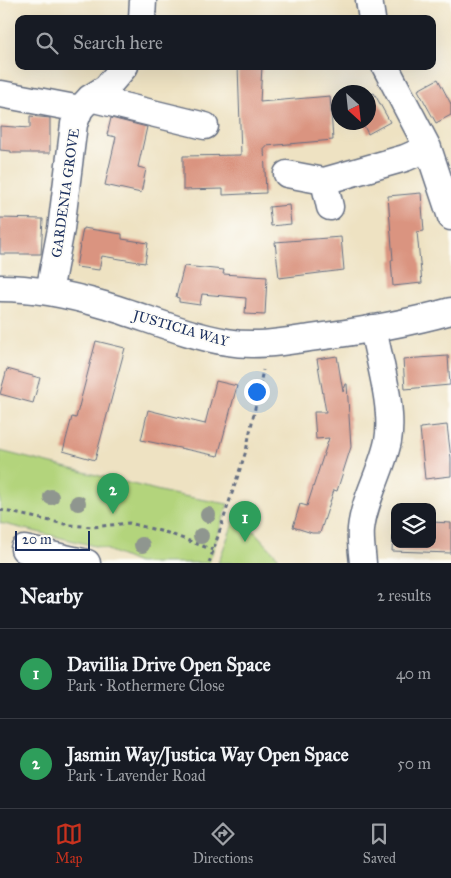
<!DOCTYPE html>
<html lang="en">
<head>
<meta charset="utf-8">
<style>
	body { margin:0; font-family:"IM FELL Great Primer",serif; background:#242831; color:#f1f3f6 }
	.controls { position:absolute; right:15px; bottom:15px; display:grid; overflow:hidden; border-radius:10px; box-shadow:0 5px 20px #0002 }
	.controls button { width:45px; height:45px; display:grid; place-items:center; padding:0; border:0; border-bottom:1px solid #363941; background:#171b24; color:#f1f3f6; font:25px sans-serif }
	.compass { position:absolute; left:331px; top:85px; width:45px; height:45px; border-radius:50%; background:#171b24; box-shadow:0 5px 20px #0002; rotate:153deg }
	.scale { position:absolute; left:15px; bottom:12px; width:75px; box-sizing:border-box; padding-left:5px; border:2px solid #1b2f5e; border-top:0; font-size:14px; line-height:18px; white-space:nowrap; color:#1b2f5e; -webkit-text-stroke:4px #fdfcf7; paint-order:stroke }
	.you { position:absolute; left:256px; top:391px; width:18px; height:18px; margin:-12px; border:4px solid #fff; border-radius:50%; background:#1a73e8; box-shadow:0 0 0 8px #1a73e833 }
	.badge { display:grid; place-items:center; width:32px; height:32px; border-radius:50%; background:#c8321e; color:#fff; font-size:16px; font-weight:700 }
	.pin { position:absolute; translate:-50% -41px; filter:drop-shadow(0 1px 2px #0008) }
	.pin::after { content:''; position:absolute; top:26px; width:18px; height:15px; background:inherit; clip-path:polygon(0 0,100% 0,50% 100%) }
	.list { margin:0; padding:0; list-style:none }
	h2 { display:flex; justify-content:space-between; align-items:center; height:65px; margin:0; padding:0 20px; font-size:21px }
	h2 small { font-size:16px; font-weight:400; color:#9ea1a6 }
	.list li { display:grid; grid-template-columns:32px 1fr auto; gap:15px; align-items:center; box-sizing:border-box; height:90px; padding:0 20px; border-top:1px solid #363941 }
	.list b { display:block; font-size:19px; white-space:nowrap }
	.list p { margin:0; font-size:16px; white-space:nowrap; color:#9ea1a6 }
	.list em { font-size:16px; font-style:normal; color:#9ea1a6 }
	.icon { flex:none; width:28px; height:28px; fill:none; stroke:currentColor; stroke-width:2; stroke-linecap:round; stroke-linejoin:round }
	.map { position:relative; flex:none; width:451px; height:563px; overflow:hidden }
	.search { position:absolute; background:#171b24; box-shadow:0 5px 20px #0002; left:15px; right:15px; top:15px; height:55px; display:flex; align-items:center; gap:12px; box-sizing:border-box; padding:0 18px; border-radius:10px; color:#9ea1a6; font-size:19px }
	.sheet { height:245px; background:#171b24 }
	nav { display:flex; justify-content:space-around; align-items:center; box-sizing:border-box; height:70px; border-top:1px solid #363941; background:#171b24; font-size:14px; color:#9ea1a6 }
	nav a { display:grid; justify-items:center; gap:2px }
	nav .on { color:#c8321e }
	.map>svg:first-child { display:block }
</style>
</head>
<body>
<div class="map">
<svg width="451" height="563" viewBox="0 0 451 563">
	<rect width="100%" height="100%" fill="#fdfcf7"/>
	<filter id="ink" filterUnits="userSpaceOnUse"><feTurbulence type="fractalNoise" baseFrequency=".02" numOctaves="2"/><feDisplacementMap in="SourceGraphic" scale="10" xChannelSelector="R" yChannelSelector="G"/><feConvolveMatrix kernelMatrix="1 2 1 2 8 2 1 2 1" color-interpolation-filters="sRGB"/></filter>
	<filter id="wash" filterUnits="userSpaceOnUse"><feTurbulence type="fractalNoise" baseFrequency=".0096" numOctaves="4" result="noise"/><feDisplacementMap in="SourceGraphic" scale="20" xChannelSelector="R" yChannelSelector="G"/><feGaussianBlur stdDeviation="1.12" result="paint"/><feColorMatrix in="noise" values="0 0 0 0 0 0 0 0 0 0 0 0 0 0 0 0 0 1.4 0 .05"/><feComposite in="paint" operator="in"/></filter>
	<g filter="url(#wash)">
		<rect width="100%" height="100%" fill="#eee2c2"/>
		<!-- green -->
		<path fill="#b3d47c" stroke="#67826d" d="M0,451L172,494L228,504L209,563H138L103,548L0,523Z
			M237,513L278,557L280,563H218Z"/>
		<g id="blocks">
			<!-- building -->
			<path fill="#da9480" d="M238,66H262L260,102L330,96L333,140L266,146V148H264L266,193L223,195V189L183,190V156L241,155Z
				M438,79L451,104V115L436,123L418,90Z
				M374,93L390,122L368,134L362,122H368V96Z
				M30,116L50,118V153H11V151L0,150V126L30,128Z
				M111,118L147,127L138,167L146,169L141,193L105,185L116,137L107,135Z
				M421,193L424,231L417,232L422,283L393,286L391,260H393L388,196Z
				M289,205L291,224L271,226L269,207Z
				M0,218L43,219L41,254H0Z
				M83,228L122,234V239L148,243L145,263L102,256L99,270L76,267Z
				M341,237L344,270L279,278L275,242Z
				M184,266L224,270L223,274L267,277L265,315L245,314L246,298L202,294L200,305L179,302V298L176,297Z
				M96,341L125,348L95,460L63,451L72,417L76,418Z
				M337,356L343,392L346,384H347L351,447L337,491L334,490L320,533H312L293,527L300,504L307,506L329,438L316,439L314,412H326L317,359Z
				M448,356L450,385L405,389L403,359Z
				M7,369L40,378L33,403L0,394Z
				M216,381L237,386L218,456L141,440L148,410L205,424Z
				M447,425L451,458V476L425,479L420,428Z
				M394,520L395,544H432V522L451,523V553L392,551Z"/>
		</g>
	</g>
	<g filter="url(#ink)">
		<use href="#blocks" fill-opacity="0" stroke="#656e81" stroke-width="1"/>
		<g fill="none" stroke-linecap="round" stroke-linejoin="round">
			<!-- minor casing -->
			<g stroke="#656e81" stroke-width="29">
				<path id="minor" d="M369,0L372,19
					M142,19L143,0
					M385,66L428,148L451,217
					M1,94L80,109
					M90,98L205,126
					M287,174L324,181L405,158L428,148
					M324,181L330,207
					M0,288C36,288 70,295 104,305C145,317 185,335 227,342C255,347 283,342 310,338C357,332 405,324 451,311
					M49,292L61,229L74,124L80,109L90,98L106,88L125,66
					M24,549L87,563
					M363,563C362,552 360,540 361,529C364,499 382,471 388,441C394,409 379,360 373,328"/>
			</g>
			<!-- path -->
			<path stroke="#656e81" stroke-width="3" stroke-dasharray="4 4" stroke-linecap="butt" d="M0,510L69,525L93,527L129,523L168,533L213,550
				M209,563L246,451L263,370"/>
			<!-- minor -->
			<use href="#minor" stroke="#fff" stroke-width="26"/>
		</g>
		<!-- trees -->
		<g fill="#8f968f">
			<circle cx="51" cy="497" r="8"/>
			<circle cx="78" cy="503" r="8"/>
			<circle cx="208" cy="515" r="8"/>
			<circle cx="201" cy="536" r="8"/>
			<circle cx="142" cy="545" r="8"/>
		</g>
	</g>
	<g text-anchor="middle" stroke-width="4" stroke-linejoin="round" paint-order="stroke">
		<!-- street labels -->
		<g font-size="14" fill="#1b2f5e" stroke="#fdfcf7">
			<text transform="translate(65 193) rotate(-82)" y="5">GARDENIA GROVE</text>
			<text transform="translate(181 328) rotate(16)" y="5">JUSTICIA WAY</text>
		</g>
	</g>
</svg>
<div class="controls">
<button><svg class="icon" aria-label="layers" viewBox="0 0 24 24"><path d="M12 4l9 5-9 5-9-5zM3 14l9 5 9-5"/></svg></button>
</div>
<svg class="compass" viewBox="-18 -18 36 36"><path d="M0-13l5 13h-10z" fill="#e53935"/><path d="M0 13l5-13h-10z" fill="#9ea1a6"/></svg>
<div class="scale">20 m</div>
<div class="you"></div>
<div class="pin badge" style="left:245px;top:542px;background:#2e9e5b">1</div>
<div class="pin badge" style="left:113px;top:514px;background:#2e9e5b">2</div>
<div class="search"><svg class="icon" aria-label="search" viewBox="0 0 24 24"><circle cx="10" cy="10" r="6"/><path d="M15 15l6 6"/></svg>Search here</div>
</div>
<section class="sheet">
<h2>Nearby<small>2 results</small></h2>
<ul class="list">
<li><span class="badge" style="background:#2e9e5b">1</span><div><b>Davillia Drive Open Space</b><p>Park · Rothermere Close</p></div><em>40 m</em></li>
<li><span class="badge" style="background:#2e9e5b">2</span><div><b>Jasmin Way/Justica Way Open Space</b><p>Park · Lavender Road</p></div><em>50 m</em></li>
</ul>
</section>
<nav>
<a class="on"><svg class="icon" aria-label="map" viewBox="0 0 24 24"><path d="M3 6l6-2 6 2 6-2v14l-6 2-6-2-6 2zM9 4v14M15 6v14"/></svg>Map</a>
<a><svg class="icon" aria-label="directions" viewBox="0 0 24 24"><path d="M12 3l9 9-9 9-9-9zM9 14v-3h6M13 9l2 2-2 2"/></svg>Directions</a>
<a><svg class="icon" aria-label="saved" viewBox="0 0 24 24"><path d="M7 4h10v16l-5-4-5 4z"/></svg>Saved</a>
</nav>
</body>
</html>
